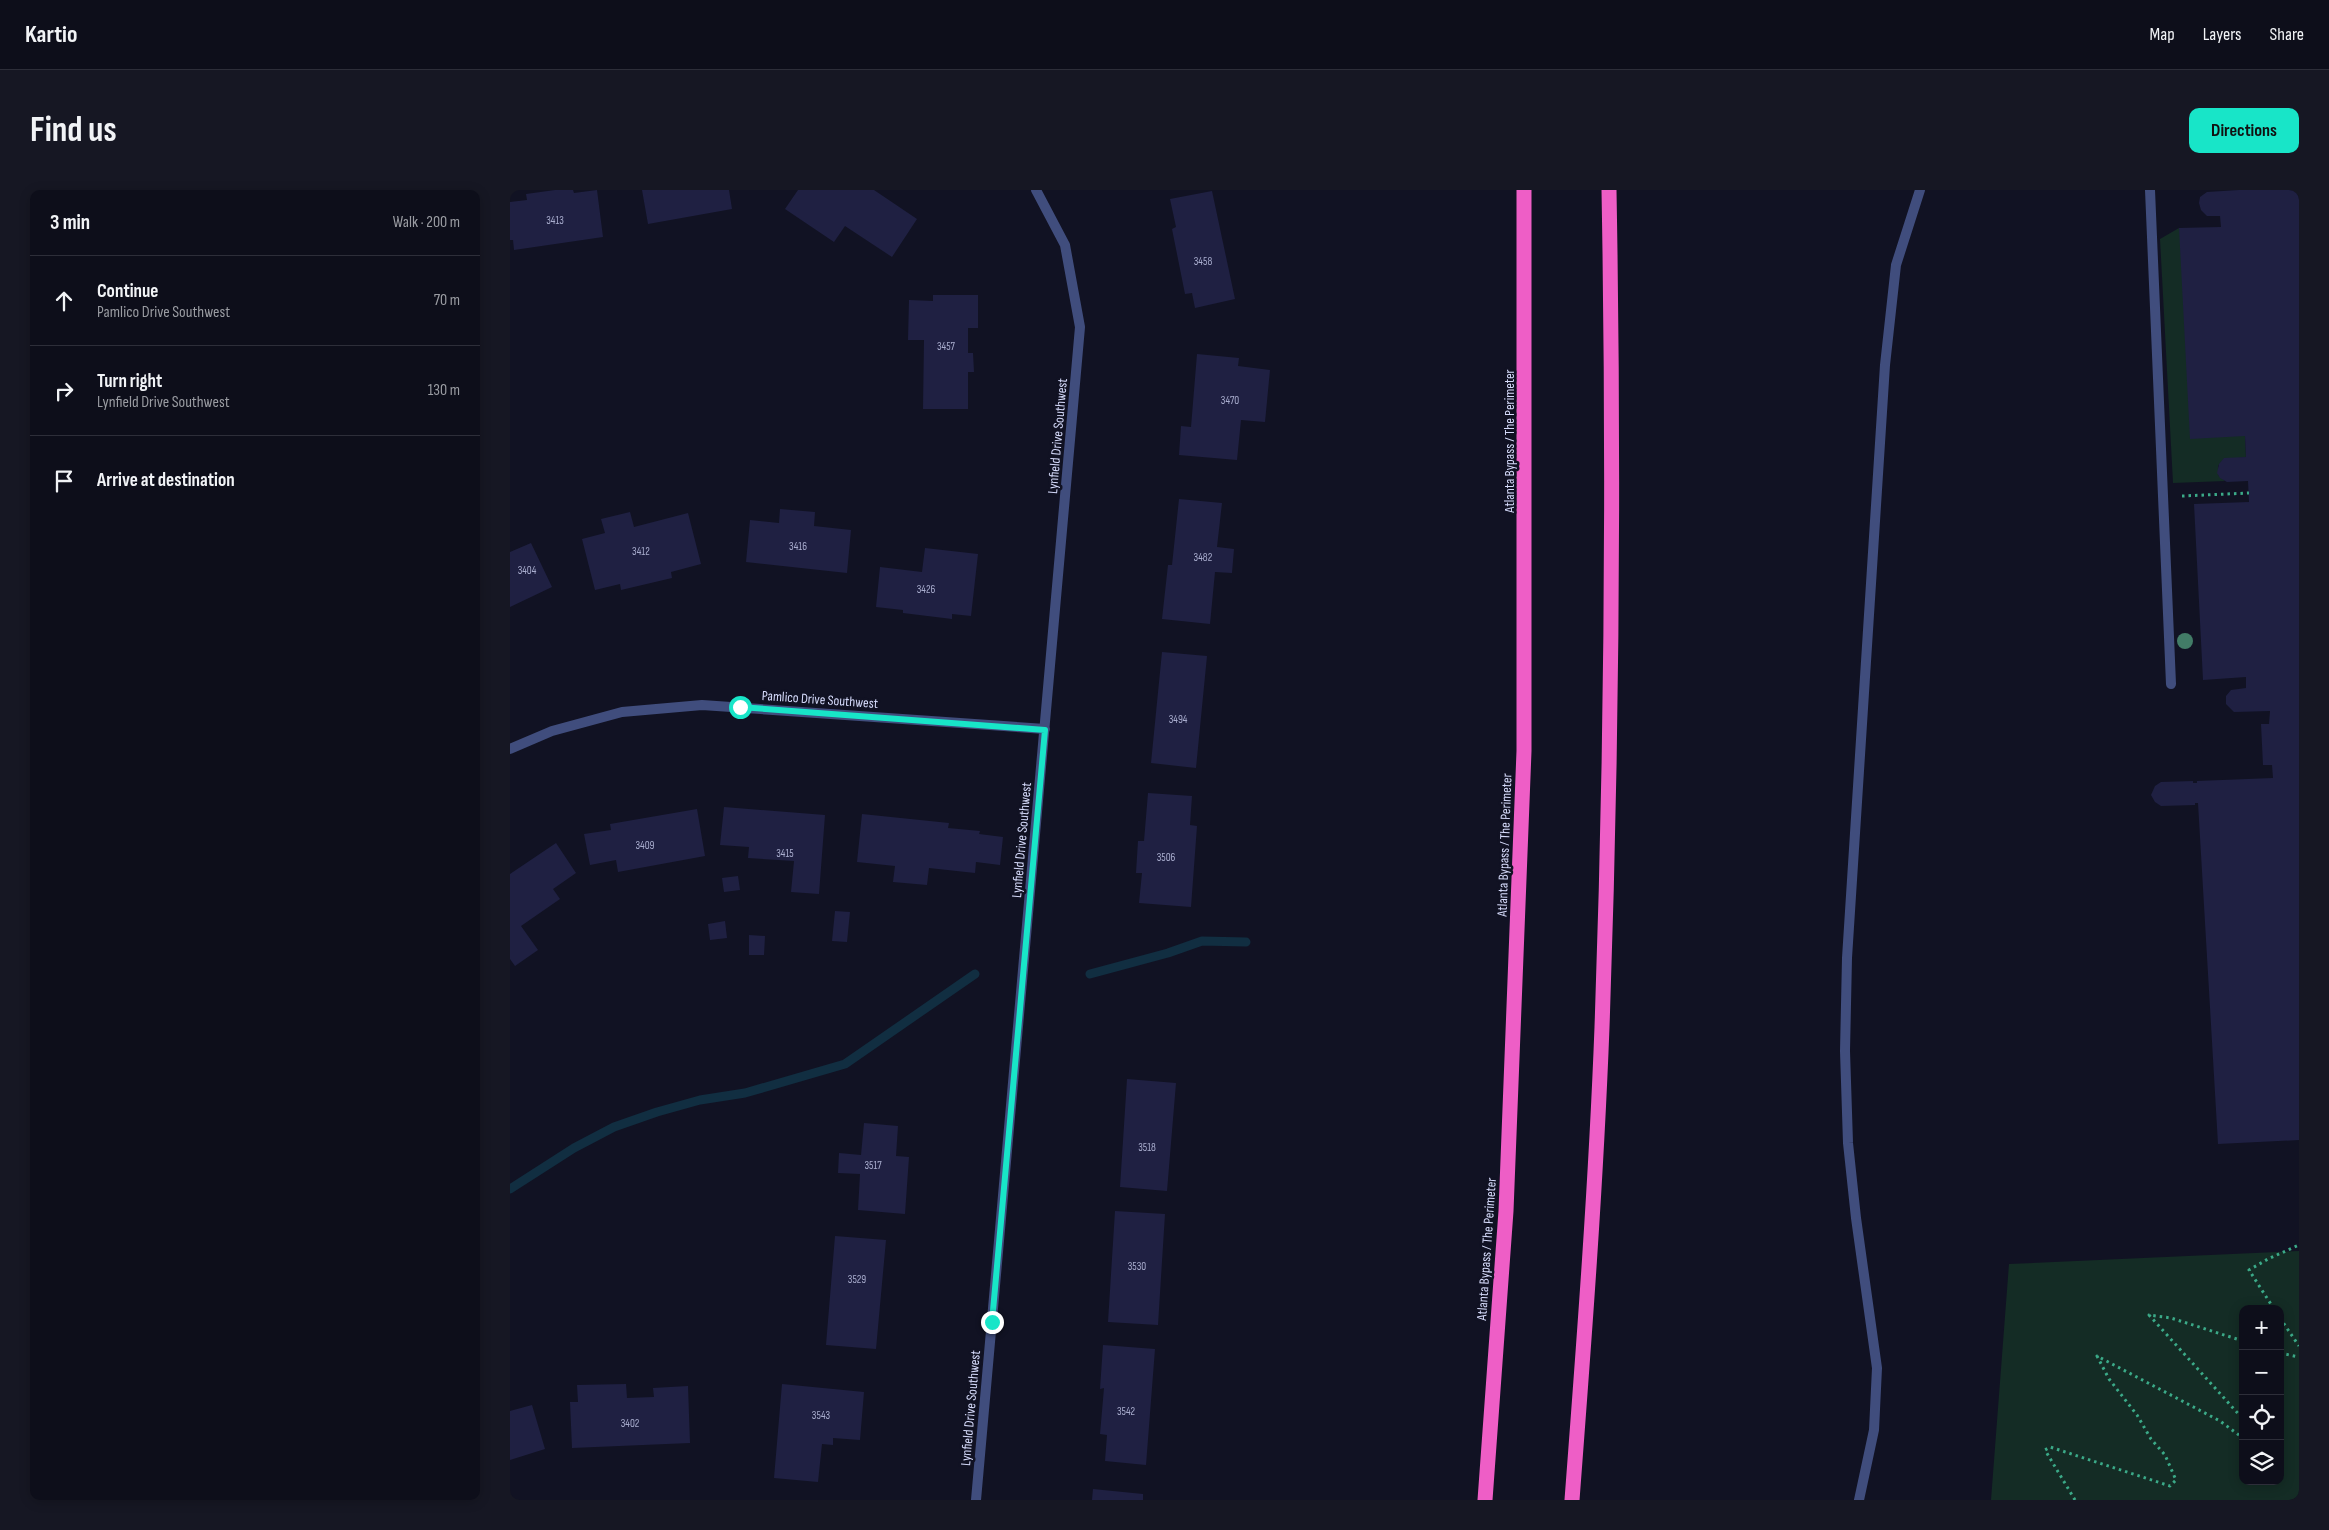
<!DOCTYPE html>
<html lang="en">
<head>
<meta charset="utf-8">
<style>
	body { margin:0; font-family:"Sofia Sans Condensed",sans-serif; background:#161723; color:#f1f3f6 }
	.controls { position:absolute; right:15px; bottom:15px; display:grid; overflow:hidden; border-radius:10px; box-shadow:0 2px 12px #0003 }
	.controls button { width:45px; height:45px; display:grid; place-items:center; padding:0; border:0; border-bottom:1px solid #2d2e39; background:#0d0e1a; color:#f1f3f6; font:25px sans-serif }
	.stop { position:absolute; width:15px; height:15px; margin:-11px; border:4px solid #18e5c8; border-radius:50%; background:#fff }
	.stop.end { background:#18e5c8; border-color:#fff; box-shadow:0 1px 5px #0008 }
	.list { margin:0; padding:0; list-style:none }
	h2 { display:flex; justify-content:space-between; align-items:center; height:65px; margin:0; padding:0 20px; font-size:21px }
	h2 small { font-size:16px; font-weight:400; color:#9a9ca2 }
	.list li { display:grid; grid-template-columns:32px 1fr auto; gap:15px; align-items:center; box-sizing:border-box; height:90px; padding:0 20px; border-top:1px solid #2d2e39 }
	.list b { display:block; font-size:19px; white-space:nowrap }
	.list p { margin:0; font-size:16px; white-space:nowrap; color:#9a9ca2 }
	.list em { font-size:16px; font-style:normal; color:#9a9ca2 }
	.icon { flex:none; width:28px; height:28px; fill:none; stroke:currentColor; stroke-width:2; stroke-linecap:round; stroke-linejoin:round }
	.map { position:relative; flex:none; width:1789px; height:1310px; overflow:hidden; border-radius:10px }
	header { display:flex; align-items:center; gap:30px; box-sizing:border-box; height:70px; padding:0 25px; background:#0d0e1a; border-bottom:1px solid #2d2e39 }
	header strong { font-size:24px }
	nav { display:flex; gap:28px; margin-inline-start:auto; font-size:18px }
	.intro { display:flex; align-items:center; justify-content:space-between; box-sizing:border-box; height:120px; padding:0 30px }
	h1 { margin:0; font-size:35px }
	.button { padding:12px 22px; border-radius:10px; background:#18e5c8; color:#111; font-size:18px; font-weight:700 }
	main { display:flex; gap:30px; padding:0 30px }
	aside { flex:1; background:#0d0e1a; border-radius:10px; box-shadow:0 2px 12px #0003 }
	.map>svg:first-child { display:block }
</style>
</head>
<body>
<header>
<strong>Kartio</strong>
<nav><a>Map</a><a>Layers</a><a>Share</a></nav>
</header>
<div class="intro"><h1>Find us</h1><a class="button">Directions</a></div>
<main>
<aside>
<h2>3 min<small>Walk · 200 m</small></h2>
<ul class="list">
<li><svg class="icon" aria-label="ahead" viewBox="0 0 24 24"><path d="M12 20V5M6 11l6-6 6 6"/></svg><div><b>Continue</b><p>Pamlico Drive Southwest</p></div><em>70 m</em></li>
<li><svg class="icon" aria-label="right" viewBox="0 0 24 24"><path d="M7 20v-9h11M14 6l5 5-5 5"/></svg><div><b>Turn right</b><p>Lynfield Drive Southwest</p></div><em>130 m</em></li>
<li><svg class="icon" aria-label="arrive" viewBox="0 0 24 24"><path d="M6 21V4h12l-3 4 3 4H6"/></svg><div><b>Arrive at destination</b></div></li>
</ul>
</aside>
<div class="map">
<svg width="1789" height="1310" viewBox="0 0 1789 1310">
	<rect width="100%" height="100%" fill="#111223"/>
	<!-- green -->
	<path fill="#142c25" fill-rule="evenodd" d="M1669,38L1735,246L1736,267L1713,270L1708,276V285L1715,291L1663,293L1650,49Z
		M1789,1061V1310H1481L1499,1074ZM1733,1119H1770V1291H1733Z"/>
	<g fill="none" stroke-linecap="round" stroke-linejoin="round">
		<!-- stream -->
		<path stroke="#112e41" stroke-width="9" d="M580,784L658,763L692,751L736,752
			M0,999L64,958L104,937L147,922L190,910L235,903L335,874L465,784"/>
	</g>
	<!-- building -->
	<path fill="#1f2042" d="M45,0H63L64,3L87,0L93,47L4,60L3,50H0V12L17,10L16,4Z
		M132,0H219L222,19L138,34Z
		M288,0H364L407,29L382,67L335,36L324,52L275,19Z
		M1729,0H1789V950L1708,954L1688,613H1685V615L1651,616L1645,612L1641,605L1645,596L1651,592L1683,591V593H1687V591L1763,588L1762,575H1753L1751,534H1759L1760,521L1724,522L1716,514V506L1721,500L1736,498V487L1693,490L1684,314L1739,312L1738,291L1717,292L1710,288L1707,283L1709,274L1714,268L1736,267L1735,246L1680,249L1669,38L1711,37L1710,26H1697L1691,20L1689,13L1690,7L1697,2Z
		M702,1L725,109L685,118L682,103L675,104L662,39L666,37L660,9Z
		M423,105H468V138H458V163H463L464,182H458V219H413L414,150H398L399,110L423,111Z
		M687,164L729,168L728,176L760,180L755,232L731,230L727,270L669,265L671,236L681,237Z
		M669,309L712,313L707,357L724,359L722,383L705,382L700,434L652,429L658,375H662Z
		M270,319L305,322L304,336L341,340L337,383L236,372L240,330L269,333Z
		M120,322L124,337L178,323L191,374L161,382L162,388L111,400L110,394L85,400L72,349L95,343L91,329Z
		M21,353L42,397L0,417V362Z
		M415,358L468,364L461,426L442,424V429L393,423V420L366,417L370,377L412,382Z
		M652,462L697,466L686,578L641,573Z
		M638,603L682,606L680,635L687,636L681,717L629,713L632,683H626L628,651H634Z
		M214,617L315,625L309,704L281,702L284,671L238,668L239,657L210,655Z
		M187,619L195,666L108,682L106,670L80,675L74,644L101,640L100,634Z
		M352,624L439,633L438,638L470,641L469,644L493,647L490,675L466,672L465,683L419,678L417,695L383,692L385,676L347,672Z
		M46,653L66,683L43,699L50,709L11,736L28,760L5,776L0,769V684Z
		M228,686L230,700L214,702L212,688Z
		M325,721L340,722L337,752L322,751Z
		M215,731L217,748L200,750L198,734Z
		M239,745L255,746L254,765H239Z
		M617,889L666,893L657,1001L610,997Z
		M354,933L388,936L386,966L399,967L395,1024L348,1020L350,984L328,983L329,963L351,965Z
		M605,1021L655,1024L648,1135L598,1132Z
		M325,1046L376,1050L366,1159L316,1155Z
		M593,1155L645,1159L636,1275L595,1271L597,1245L590,1244L594,1198L590,1199Z
		M116,1194L117,1208L144,1207L143,1198L178,1196L180,1253L62,1258L60,1212H68L67,1195Z
		M272,1194L354,1202L350,1250L323,1248V1255L312,1254L308,1292L264,1288Z
		M22,1215L35,1259L0,1270V1221Z
		M583,1299L633,1304V1310H582Z"/>
	<g fill="none" stroke-linecap="round" stroke-linejoin="round">
		<!-- path -->
		<path stroke="#3baa88" stroke-width="3" stroke-dasharray="2.5 4" stroke-linecap="butt" d="M1672,306L1739,303
			M1764,1119L1739,1080L1758,1069L1789,1055
			M1770,1128L1789,1156
			M1733,1151L1661,1128L1639,1125L1733,1229
			M1770,1163L1789,1167
			M1565,1310L1535,1260L1540,1257L1660,1296L1666,1290L1655,1265L1641,1249L1627,1225L1599,1189L1587,1166L1710,1231L1733,1248"/>
		<!-- service -->
		<path stroke="#404d7d" stroke-width="10" d="M1640,0L1661,494"/>
		<!-- minor -->
		<path stroke="#404d7d" stroke-width="10" d="M0,559L42,541L112,522L192,515L535,539
			M466,1310L570,137L555,55L526,0
			M1349,1310L1364,1240L1367,1178L1346,1028L1338,953L1335,861L1337,768L1375,175L1386,75L1410,0"/>
		<!-- motorway -->
		<path stroke="#ee5ec6" stroke-width="15" d="M975,1310L996,1021L1014,561V0
			M1062,1310C1074,1152 1086,995 1092,837C1102,558 1104,279 1099,0"/>
	</g>
	<!-- trees -->
	<circle fill="#427c67" cx="1675" cy="451" r="8"/>
	<g fill="none" stroke-linecap="round" stroke-linejoin="round">
		<!-- route -->
		<path stroke="#18e5c8" stroke-width="6" d="M230,517L535,540L482,1132"/>
	</g>
	<g text-anchor="middle" stroke-width="5" stroke-linejoin="round" paint-order="stroke">
		<!-- number labels -->
		<g font-size="11" fill="#a8accd">
			<text x="45" y="34">3413</text>
			<text x="693" y="75">3458</text>
			<text x="436" y="160">3457</text>
			<text x="720" y="214">3470</text>
			<text x="288" y="360">3416</text>
			<text x="131" y="365">3412</text>
			<text x="693" y="371">3482</text>
			<text x="17" y="384">3404</text>
			<text x="416" y="403">3426</text>
			<text x="668" y="533">3494</text>
			<text x="135" y="659">3409</text>
			<text x="275" y="667">3415</text>
			<text x="656" y="671">3506</text>
			<text x="637" y="961">3518</text>
			<text x="363" y="979">3517</text>
			<text x="627" y="1080">3530</text>
			<text x="347" y="1093">3529</text>
			<text x="616" y="1225">3542</text>
			<text x="311" y="1229">3543</text>
			<text x="120" y="1237">3402</text>
		</g>
		<!-- street labels -->
		<g font-size="14" fill="#d6dbfb" stroke="#111223">
			<text transform="translate(547 246) rotate(-85)" y="5">Lynfield Drive Southwest</text>
			<text transform="translate(999 251) rotate(-90)" y="5">Atlanta Bypass / The Perimeter</text>
			<text transform="translate(310 509) rotate(4)" y="5">Pamlico Drive Southwest</text>
			<text transform="translate(511 650) rotate(-85)" y="5">Lynfield Drive Southwest</text>
			<text transform="translate(994 655) rotate(-88)" y="5">Atlanta Bypass / The Perimeter</text>
			<text transform="translate(976 1059) rotate(-86)" y="5">Atlanta Bypass / The Perimeter</text>
			<text transform="translate(460 1218) rotate(-85)" y="5">Lynfield Drive Southwest</text>
		</g>
	</g>
</svg>
<div class="controls">
<button>+</button>
<button>−</button>
<button><svg class="icon" aria-label="locate" viewBox="0 0 24 24"><circle cx="12" cy="12" r="6"/><path d="M12 2v4M12 18v4M2 12h4M18 12h4"/></svg></button>
<button><svg class="icon" aria-label="layers" viewBox="0 0 24 24"><path d="M12 4l9 5-9 5-9-5zM3 14l9 5 9-5"/></svg></button>
</div>
<div class="stop" style="left:230px;top:517px"></div>
<div class="stop end" style="left:482px;top:1132px"></div>
</div>
</main>
</body>
</html>
